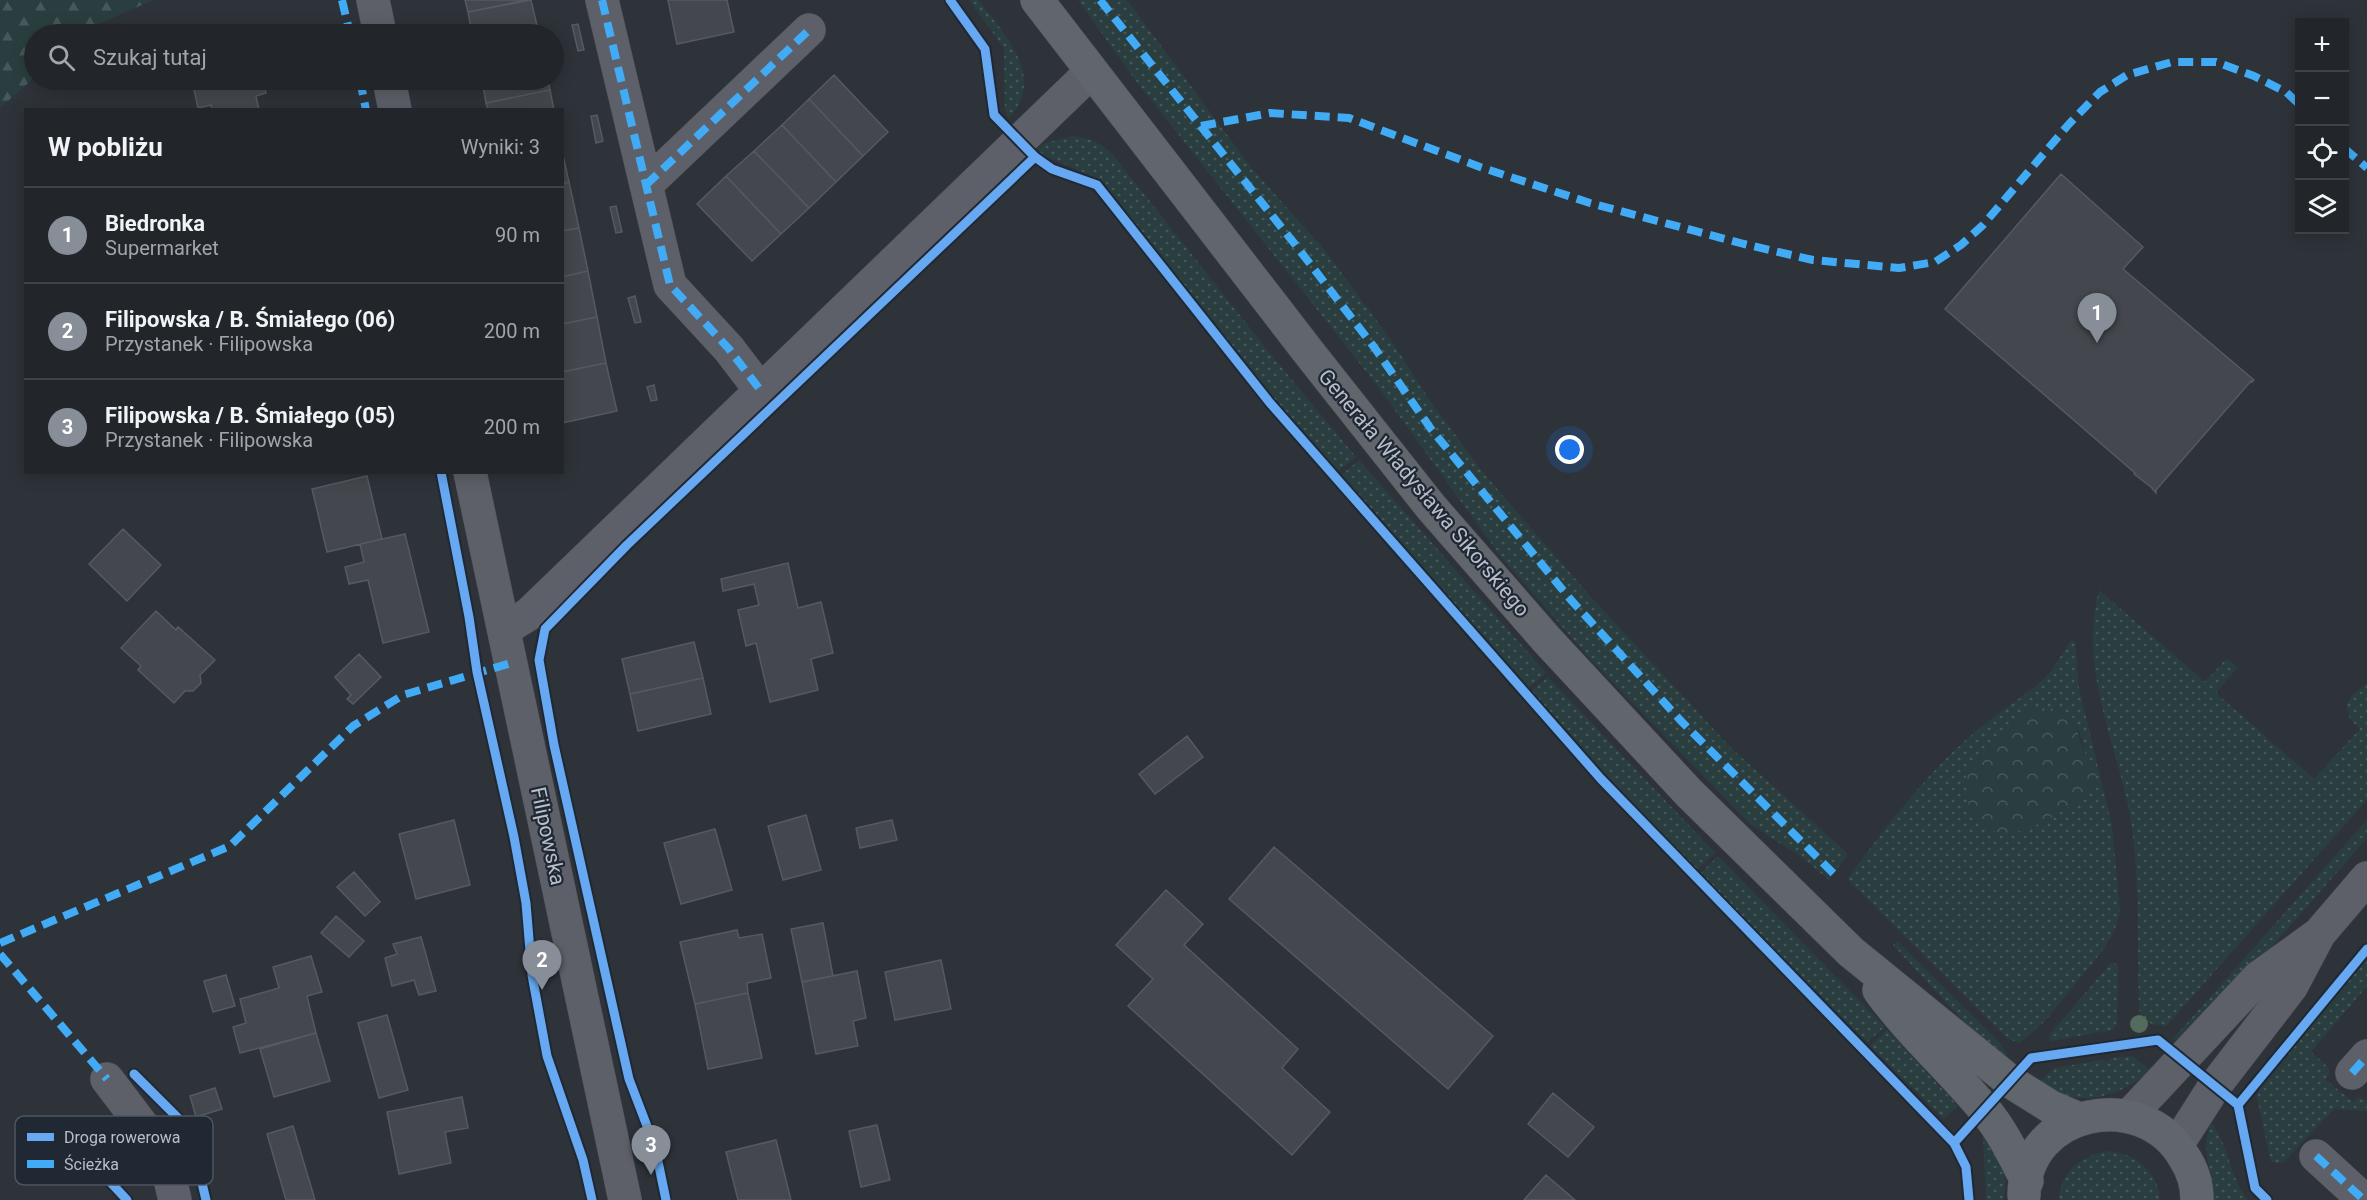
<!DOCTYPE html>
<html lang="pl">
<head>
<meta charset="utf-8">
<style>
	body { margin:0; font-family:Roboto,sans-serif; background:#2a2e33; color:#f1f3f6 }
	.controls { position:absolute; right:18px; top:18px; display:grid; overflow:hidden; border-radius:0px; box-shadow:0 3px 15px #0003 }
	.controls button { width:54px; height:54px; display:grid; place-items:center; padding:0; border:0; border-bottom:2px solid #3f4347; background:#22262b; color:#f1f3f6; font:30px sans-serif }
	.you { position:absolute; left:1570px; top:450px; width:21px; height:21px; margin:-15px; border:4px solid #fff; border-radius:50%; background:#1a73e8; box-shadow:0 0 0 9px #1a73e833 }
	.badge { display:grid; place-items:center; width:39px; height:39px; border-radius:50%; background:#878e97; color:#fff; font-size:20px; font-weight:700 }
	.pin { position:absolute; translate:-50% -50px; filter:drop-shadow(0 2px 3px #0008) }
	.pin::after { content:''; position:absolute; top:32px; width:21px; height:18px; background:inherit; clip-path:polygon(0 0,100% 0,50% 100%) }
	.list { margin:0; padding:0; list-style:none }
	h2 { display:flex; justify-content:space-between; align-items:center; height:78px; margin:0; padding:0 24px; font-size:26px }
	h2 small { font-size:20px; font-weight:400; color:#a2a5a9 }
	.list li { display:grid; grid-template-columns:39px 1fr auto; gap:18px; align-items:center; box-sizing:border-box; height:96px; padding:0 24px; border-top:2px solid #3f4347 }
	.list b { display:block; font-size:22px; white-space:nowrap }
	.list p { margin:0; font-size:20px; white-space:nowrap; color:#a2a5a9 }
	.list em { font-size:20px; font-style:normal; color:#a2a5a9 }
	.icon { flex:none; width:33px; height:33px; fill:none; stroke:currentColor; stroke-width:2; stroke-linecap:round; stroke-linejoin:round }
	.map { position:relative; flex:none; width:2367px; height:1200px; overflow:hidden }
	.search { position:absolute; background:#22262b; box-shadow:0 3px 15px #0003; left:24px; top:24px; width:540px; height:66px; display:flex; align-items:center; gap:15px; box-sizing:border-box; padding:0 21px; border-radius:33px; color:#a2a5a9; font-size:22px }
	.panel { position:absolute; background:#22262b; box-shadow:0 3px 15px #0003; left:24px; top:108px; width:540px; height:366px; border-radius:0px }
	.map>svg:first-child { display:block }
</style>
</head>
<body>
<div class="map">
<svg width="2367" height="1200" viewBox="0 0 2367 1200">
	<defs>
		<pattern id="grass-dots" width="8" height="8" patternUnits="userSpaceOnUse" patternTransform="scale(1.5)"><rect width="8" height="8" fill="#2a3e40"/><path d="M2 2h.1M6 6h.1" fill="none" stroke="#47585a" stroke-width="1.8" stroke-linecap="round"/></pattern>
		<pattern id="forest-firs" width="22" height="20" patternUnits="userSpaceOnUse" patternTransform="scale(1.5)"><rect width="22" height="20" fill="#2a3e40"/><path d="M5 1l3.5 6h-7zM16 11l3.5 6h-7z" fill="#47585a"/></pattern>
		<pattern id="park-crowns" width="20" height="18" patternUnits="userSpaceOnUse" patternTransform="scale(1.5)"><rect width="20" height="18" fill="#2a3e40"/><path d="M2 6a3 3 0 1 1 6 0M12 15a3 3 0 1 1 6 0" fill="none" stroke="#47585a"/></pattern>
	</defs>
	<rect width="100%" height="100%" fill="#2d3339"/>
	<!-- grass -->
	<path fill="url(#grass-dots)" fill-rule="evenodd" d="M969,0H979C1004,35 1047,76 1009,118L1005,111L1004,48Z
		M1078,0H1127L1253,170L1323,248L1393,343L1428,398L1485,475L1590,596L1731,748L1848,854L1829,880L1803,858L1750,824L1594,663L1502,558L1376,384L1133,77Z
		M1073,136C1091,138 1101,143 1114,156L1268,351L1356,457L1336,473L1266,390L1102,181L1042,154L1038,149L1045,143Z
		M1359,460L1546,673L1526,690L1339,477Z
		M2099,590L2205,682L2226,659L2233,663L2237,668L2216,693L2314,779L2360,729L2350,719L2346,706L2353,694L2367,683V800L2166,1026L2154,1025L2142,1019L2139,1009C2137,949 2140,888 2132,827C2120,749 2077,671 2099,590Z
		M2071,640L2075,642L2079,688L2112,826L2120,911L2114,932L2103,950L2045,1021L2020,1043L2008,1039L1847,879C1884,830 1920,781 1966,740C1990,718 2018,701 2043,680L2052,670ZM2079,730L2085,750L1980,753L2002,737Z
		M1548,677L1715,853L1696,871L1529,693Z
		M2367,820V838L2276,942L2193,1030L2184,1038L2172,1040Z
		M1718,856L1885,1027L1867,1042L1699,875Z
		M1897,941L1997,1040L2007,1053L2006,1058L1980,1039L1893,945Z
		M2367,959V986L2311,1052L2329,1068V1074L2325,1079L2353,1102L2359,1097L2367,1101V1111L2334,1109L2283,1163L2271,1162L2257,1098L2259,1086Z
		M2111,963L2118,964L2117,1022L2113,1030L2050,1041V1034Z
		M1887,1030L1958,1106L1944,1119L1870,1046Z
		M2132,1056L2151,1071C2127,1090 2095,1105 2064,1095C2055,1093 2046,1086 2039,1082L2054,1068L2101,1060L2108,1061L2110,1058Z
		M2211,1122C2229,1145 2229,1177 2248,1200H2213C2214,1170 2199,1153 2211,1122Z
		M1983,1135L2006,1170L2004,1200H1986Z
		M2111,1151C2138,1155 2158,1173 2160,1200H2059C2061,1170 2083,1154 2111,1151Z"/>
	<!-- forest -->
	<path fill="url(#forest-firs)" d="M0,0H153L94,26L84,34H34V78L0,108Z"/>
	<!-- park -->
	<path fill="url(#park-crowns)" d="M2033,707L2055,709L2069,713L2075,721L2080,741L2097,778C2089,798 2045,824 2024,830C2010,834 1996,833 1982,829L1969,808L1965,779L1969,770L1980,753L2001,737L2012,723Z"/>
	<!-- building -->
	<path fill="#44484e" stroke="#545a61" stroke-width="1.5" d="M465,0H527L468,12Z
		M531,0L539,34H472L468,12Z
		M668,0H727L734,32L677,44Z
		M578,24L584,50L578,51L572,25Z
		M834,75L888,132L863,156L809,99Z
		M192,80H263L266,93L256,96L259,110H212L211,105L198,108Z
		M482,80H548L550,90L486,103Z
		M550,90L554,110H488L486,103Z
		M809,99L863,156L836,182L782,125Z
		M597,115L603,141L596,143L591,116Z
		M782,125L836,182L809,208L754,151Z
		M562,151L569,182L562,184Z
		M754,151L809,208L781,234L726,176Z
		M2061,174L2143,247L2123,269L2254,380L2252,382L2251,381L2156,490V493L2151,487L2134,474L2135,473L1945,309Z
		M726,176L781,234L752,261L697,204Z
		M569,182L579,228L562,231V184Z
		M616,206L622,232L616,233L610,207Z
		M579,228L588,271L562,277V231Z
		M588,271L597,317L562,324V277Z
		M635,296L641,322L635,323L628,298Z
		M597,317L606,363L562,372V324Z
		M606,363L617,411L562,423V372Z
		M654,385L657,400L651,401L647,387Z
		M367,476L382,539L327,552L312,489Z
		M123,529L161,565L127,601L89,564Z
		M405,534L429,632L383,643L368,580L349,584L345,567L364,562L360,544Z
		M788,563L798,608L821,602L833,653L811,659L818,690L770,702L756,643L746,646L738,610L759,605L754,584L723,591L721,579Z
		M156,611L176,630L178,627L215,660L200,675L201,683L193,691H185L174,703L138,670L141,666L121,648Z
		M694,642L703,678L630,694L622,659Z
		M359,654L381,677L353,704L347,699L351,695L335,677Z
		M703,678L711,714L638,731L630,694Z
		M1187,736L1203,757L1155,794L1139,774Z
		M806,815L821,870L783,880L768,826Z
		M454,820L470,885L416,899L399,834Z
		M892,820L897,840L860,848L856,828Z
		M715,829L732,890L681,904L664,843Z
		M1274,847L1493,1036L1448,1089L1229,899Z
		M354,872L380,902L365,916L337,887Z
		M1166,890L1203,924L1184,945L1298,1049L1282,1068L1330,1112L1292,1155L1128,1006L1153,979L1116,945Z
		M336,916L364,941L349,957L321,933Z
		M823,923L833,976L802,982L791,929Z
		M737,930L739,938L762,934L771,978L747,983L748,993L695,1004L680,942Z
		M421,937L436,991L419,995L414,980L392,986L385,958L397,954L393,944Z
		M311,956L322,992L307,996L316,1033L240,1053L233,1027L246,1023L240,999L279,988L273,967Z
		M941,960L951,1009L895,1020L885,972Z
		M857,971L866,1018L853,1021L858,1046L816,1054L802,982Z
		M226,975L235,1006L213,1012L204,981Z
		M748,993L762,1058L708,1069L695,1004Z
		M387,1015L408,1090L379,1098L358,1023Z
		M316,1033L330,1081L274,1097L260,1049Z
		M215,1088L222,1109L196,1117L190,1096Z
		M1553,1093L1594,1127L1568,1157L1528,1124Z
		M462,1097L468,1128L445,1132L451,1163L399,1174L387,1112Z
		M877,1125L890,1180L861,1187L849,1131Z
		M293,1126L315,1200H286L267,1134Z
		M776,1140L791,1200H738L726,1152Z
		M1546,1175L1575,1200H1524Z"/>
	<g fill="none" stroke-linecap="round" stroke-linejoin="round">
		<!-- minor casing -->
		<g stroke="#4b4f54" stroke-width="34">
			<path id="minor" d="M373,0L380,34
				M602,0L670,285L729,349L761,391
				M389,80L395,110
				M646,185L809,30
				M470,472L625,1200
				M505,629L529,614L1091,72
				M2352,1073L2367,1056
				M107,1079L164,1154L175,1200
				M2129,1116L2258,978L2319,934L2367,878
				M2177,1145L2214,1087L2291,987L2317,938
				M2316,1156L2364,1200"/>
		</g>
		<!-- secondary casing -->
		<g stroke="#4b4f54" stroke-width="34">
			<path id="secondary" d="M1037,0L1310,354L1431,507L1547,640L1689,793L1851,952L2011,1082L2051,1107L2079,1119
				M1879,990C1910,1033 1950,1068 1984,1109C2002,1130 2014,1156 2027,1181
				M2024,1195C2025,1110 2142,1085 2184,1157C2192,1169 2197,1185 2197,1200"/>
		</g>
		<!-- minor -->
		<use href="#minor" stroke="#5d6068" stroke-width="33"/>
		<!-- secondary -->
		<use href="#secondary" stroke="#61656c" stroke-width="33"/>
		<!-- quiet -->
		<path stroke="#42abf6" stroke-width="8" stroke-dasharray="15 8" stroke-linecap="butt" d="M342,0L350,34
			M602,0L670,285L729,349L761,391
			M1100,0L1294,243L1374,347L1431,429L1571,600L1682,722L1839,879
			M360,80L366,110
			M1201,126L1270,113L1349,118L1480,167L1590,203L1744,244L1813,260L1899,268L1935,262L1961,245L1983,225L2069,124L2100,92L2127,75L2172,62H2216L2254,76L2286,92L2300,105
			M2344,148L2367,168
			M646,185L809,30
			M0,943L230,846L353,726L403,695L511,663
			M0,954L107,1079
			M2352,1073L2367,1056
			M2316,1156L2364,1200"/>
		<!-- cycleway casing -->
		<g stroke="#202834" stroke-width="13">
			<path id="cycleway" d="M950,0L985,49L994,115L1035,157L1052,169L1097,185L1270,403L1601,779L1954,1143
				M441,472L469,617L477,672L514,837L526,903L532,975L547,1056L583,1160L592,1200
				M134,1074L183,1123L192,1141L206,1200
				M2238,1105L2367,949
				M74,1143L127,1200
				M666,1200L655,1147L629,1079L554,745L539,660L545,629L627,545L1035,157
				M1969,1200L1966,1167L1954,1143L2031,1058L2158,1040L2238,1105L2255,1188L2267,1200"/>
		</g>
		<!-- cycleway -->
		<use href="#cycleway" stroke="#66a8f1" stroke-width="9"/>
	</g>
	<!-- trees -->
	<circle fill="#526b5c" cx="2139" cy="1024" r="9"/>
	<g text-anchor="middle" stroke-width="4.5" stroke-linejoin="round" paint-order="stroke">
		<!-- street labels -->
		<g font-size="21" fill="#b7bfca" stroke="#202834">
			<text transform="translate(1424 493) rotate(50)" y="7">Generała Władysława Sikorskiego</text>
			<text transform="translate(548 836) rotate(78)" y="7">Filipowska</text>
		</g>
	</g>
	<!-- legend -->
	<rect x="15" y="1116" width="198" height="69" rx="9" fill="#202834" stroke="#4d5561" stroke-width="1.5"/>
	<rect x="27" y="1133" width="27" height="8" fill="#66a8f1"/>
	<rect x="27" y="1160" width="27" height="8" fill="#42abf6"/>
	<g font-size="16" fill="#b7bfca">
		<text x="64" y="1143">Droga rowerowa</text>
		<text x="64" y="1170">Ścieżka</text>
	</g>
</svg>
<div class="controls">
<button>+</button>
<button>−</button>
<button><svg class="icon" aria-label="locate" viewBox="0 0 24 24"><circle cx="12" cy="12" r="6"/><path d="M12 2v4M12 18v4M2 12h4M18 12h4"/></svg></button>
<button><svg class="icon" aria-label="layers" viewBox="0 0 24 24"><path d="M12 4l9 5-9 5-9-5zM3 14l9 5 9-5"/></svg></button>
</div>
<div class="you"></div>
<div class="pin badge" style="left:2097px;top:343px">1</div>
<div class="pin badge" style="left:542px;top:990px">2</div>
<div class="pin badge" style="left:651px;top:1175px">3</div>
<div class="search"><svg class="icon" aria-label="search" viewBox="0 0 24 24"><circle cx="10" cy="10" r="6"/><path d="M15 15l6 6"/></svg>Szukaj tutaj</div>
<section class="panel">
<h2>W pobliżu<small>Wyniki: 3</small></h2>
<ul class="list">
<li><span class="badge">1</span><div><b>Biedronka</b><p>Supermarket</p></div><em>90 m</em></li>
<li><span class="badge">2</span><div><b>Filipowska / B. Śmiałego (06)</b><p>Przystanek · Filipowska</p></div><em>200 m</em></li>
<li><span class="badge">3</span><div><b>Filipowska / B. Śmiałego (05)</b><p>Przystanek · Filipowska</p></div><em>200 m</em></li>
</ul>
</section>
</div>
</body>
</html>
